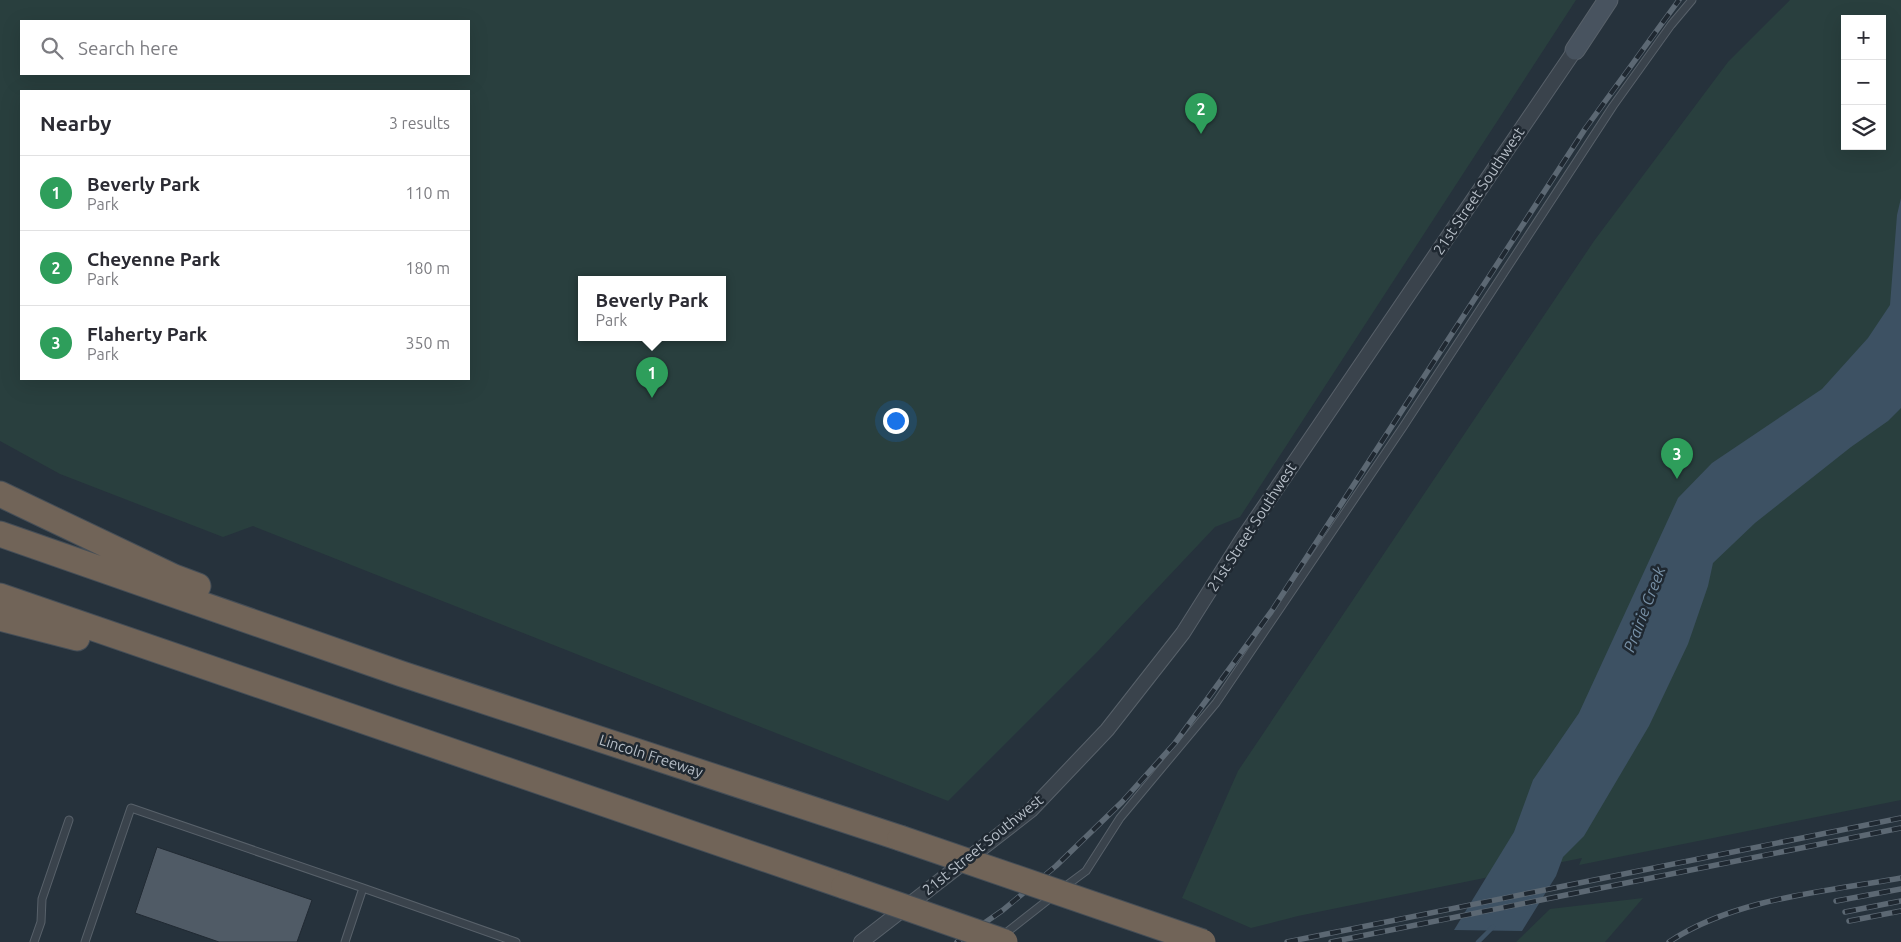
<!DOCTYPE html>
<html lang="en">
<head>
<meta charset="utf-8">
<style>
	body { margin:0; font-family:Ubuntu,sans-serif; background:#f7f7f7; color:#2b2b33 }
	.controls { position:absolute; right:15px; top:15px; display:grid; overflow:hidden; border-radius:0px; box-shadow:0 5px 20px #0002 }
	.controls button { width:45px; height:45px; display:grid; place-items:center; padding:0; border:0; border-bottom:1px solid #e1e1e2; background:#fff; color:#2b2b33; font:25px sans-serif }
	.you { position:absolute; left:895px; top:420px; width:18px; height:18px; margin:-12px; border:4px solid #fff; border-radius:50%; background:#1a73e8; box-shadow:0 0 0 8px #1a73e833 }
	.badge { display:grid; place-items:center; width:32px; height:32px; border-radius:50%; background:#5a6e87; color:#fff; font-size:16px; font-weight:700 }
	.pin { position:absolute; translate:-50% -41px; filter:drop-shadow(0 1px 2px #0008) }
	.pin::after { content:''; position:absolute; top:26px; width:18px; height:15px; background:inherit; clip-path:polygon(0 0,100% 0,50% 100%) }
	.popup { position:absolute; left:578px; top:276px; width:148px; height:65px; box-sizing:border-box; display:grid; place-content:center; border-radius:0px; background:#fff; filter:drop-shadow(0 1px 4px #0005); font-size:16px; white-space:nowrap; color:#7c7c81 }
	.popup b { font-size:19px; color:#2b2b33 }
	.popup::after { content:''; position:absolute; left:50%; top:100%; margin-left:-10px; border:10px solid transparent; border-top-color:#fff }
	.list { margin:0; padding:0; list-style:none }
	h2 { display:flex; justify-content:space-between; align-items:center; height:65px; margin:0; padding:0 20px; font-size:21px }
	h2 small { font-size:16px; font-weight:400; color:#7c7c81 }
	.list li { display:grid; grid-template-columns:32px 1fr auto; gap:15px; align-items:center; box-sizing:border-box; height:75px; padding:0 20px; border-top:1px solid #e1e1e2 }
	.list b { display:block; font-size:19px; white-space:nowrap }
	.list p { margin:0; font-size:16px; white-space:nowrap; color:#7c7c81 }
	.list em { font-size:16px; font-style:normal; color:#7c7c81 }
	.icon { flex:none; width:28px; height:28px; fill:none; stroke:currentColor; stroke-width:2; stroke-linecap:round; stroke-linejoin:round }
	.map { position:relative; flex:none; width:1901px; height:942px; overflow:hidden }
	.search { position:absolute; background:#fff; box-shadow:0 5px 20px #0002; left:20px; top:20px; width:450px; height:55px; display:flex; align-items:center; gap:12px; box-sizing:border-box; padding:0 18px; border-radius:0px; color:#7c7c81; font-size:19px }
	.panel { position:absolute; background:#fff; box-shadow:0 5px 20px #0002; left:20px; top:90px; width:450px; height:290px; border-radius:0px }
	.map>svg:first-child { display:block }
</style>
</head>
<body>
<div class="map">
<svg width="1901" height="942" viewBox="0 0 1901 942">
	<rect width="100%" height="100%" fill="#26323c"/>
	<!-- green -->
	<path fill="#293f3e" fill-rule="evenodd" d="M0,0H1576L1240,517L1215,527L1098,651L948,801L253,526L223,537L60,474L0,441ZM21,21H469V74H21ZM469,91V379H21V91ZM722,279V337H582V279Z
		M1790,0H1901V800L1579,865L1582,858L1298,916L1251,928L1182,898L1238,771L1594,241L1728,62ZM1845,19H1882V146H1845Z
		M1643,898L1605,942H1516L1550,909Z"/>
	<!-- water -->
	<path fill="#3d5163" d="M1901,198V408L1888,421L1851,447L1755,523L1713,563L1708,586L1688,644L1649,726L1584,836L1563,857L1556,876L1522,931L1454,930L1514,832L1533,780L1579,713L1678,498L1712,463L1822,389L1868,338L1890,305L1897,215Z"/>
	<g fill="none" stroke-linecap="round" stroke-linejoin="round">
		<!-- stream -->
		<path stroke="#3d5163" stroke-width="4.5" d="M1478,942L1493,927"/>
	</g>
	<!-- building -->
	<path fill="#505b66" stroke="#212a33" d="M157,847L312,900L297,942H219L135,913Z"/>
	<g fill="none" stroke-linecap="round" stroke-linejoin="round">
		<!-- lane casing -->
		<g stroke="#58616a" stroke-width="9">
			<path id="lane" d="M363,888L516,942
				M1063,888L1086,871L1120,818L1216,703L1403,427L1613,106L1671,25L1692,0
				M1002,936L1053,896
				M34,942L41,922L42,899L69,820
				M85,942L131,808L363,888L345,942"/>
		</g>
		<!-- street casing -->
		<g stroke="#58616a" stroke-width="16">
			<path id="street" d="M861,942L1031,810L1107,730L1183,633L1243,538L1575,50"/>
		</g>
		<!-- secondary casing -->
		<g stroke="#58616a" stroke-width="21">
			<path id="secondary" d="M1575,50L1608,0"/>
		</g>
		<!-- highway casing -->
		<g stroke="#454e57" stroke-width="27">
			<path id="highway" d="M0,494L174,577L198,586
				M0,534L402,674L900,838
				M0,596L844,886
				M0,618L77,638"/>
		</g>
		<!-- lane -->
		<use href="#lane" stroke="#3a434c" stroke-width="7"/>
		<!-- street -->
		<use href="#street" stroke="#3a434c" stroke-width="14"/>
		<!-- secondary -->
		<use href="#secondary" stroke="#48535f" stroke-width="19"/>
		<!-- highway -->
		<use href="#highway" stroke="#716458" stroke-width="25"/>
		<!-- rail casing -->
		<g stroke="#5c6873" stroke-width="5.5">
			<path id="rail" d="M1836,901L1901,889
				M1845,912L1901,901
				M1849,921L1901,911
				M957,942L1003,910L1056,866L1122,802L1175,743L1271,612L1585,129L1679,0
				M1287,942L1901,818
				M1331,942L1901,828
				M1669,942C1735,898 1824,892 1901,878"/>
		</g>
		<!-- rail -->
		<use href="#rail" stroke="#1f2831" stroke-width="4" stroke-dasharray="11" stroke-linecap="butt"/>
		<!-- highway-bridge casing -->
		<g stroke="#454e57" stroke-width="27" stroke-linecap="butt">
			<path id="highway-bridge" d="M900,838L1203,942
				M844,886L1005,942"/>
		</g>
		<!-- highway-bridge -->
		<use href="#highway-bridge" stroke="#716458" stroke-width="25"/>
	</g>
	<g text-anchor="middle" stroke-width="5" stroke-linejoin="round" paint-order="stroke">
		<!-- street labels -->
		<g font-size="15" fill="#b6bec7" stroke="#1f2831">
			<text transform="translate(1479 191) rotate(-56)" y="5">21st Street Southwest</text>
			<text transform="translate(1252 527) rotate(-57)" y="5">21st Street Southwest</text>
			<text transform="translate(651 756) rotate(18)" y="5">Lincoln Freeway</text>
			<text transform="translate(983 845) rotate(-39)" y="5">21st Street Southwest</text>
		</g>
		<!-- water labels -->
		<g font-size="16" font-style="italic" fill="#7992a8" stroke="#1f2831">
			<text transform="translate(1644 609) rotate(-69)" y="6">Prairie Creek</text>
		</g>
	</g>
</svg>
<div class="controls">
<button>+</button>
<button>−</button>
<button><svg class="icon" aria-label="layers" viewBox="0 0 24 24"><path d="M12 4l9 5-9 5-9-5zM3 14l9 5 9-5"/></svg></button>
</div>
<div class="you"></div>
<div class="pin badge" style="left:652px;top:398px;background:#2e9e5b">1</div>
<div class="popup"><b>Beverly Park</b>Park</div>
<div class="pin badge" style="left:1201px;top:134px;background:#2e9e5b">2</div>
<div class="pin badge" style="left:1677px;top:479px;background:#2e9e5b">3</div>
<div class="search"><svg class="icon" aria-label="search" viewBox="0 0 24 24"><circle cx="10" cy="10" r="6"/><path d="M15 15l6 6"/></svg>Search here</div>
<section class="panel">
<h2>Nearby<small>3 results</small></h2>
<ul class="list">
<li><span class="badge" style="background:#2e9e5b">1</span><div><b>Beverly Park</b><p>Park</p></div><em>110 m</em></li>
<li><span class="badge" style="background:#2e9e5b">2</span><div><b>Cheyenne Park</b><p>Park</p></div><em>180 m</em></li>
<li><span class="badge" style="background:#2e9e5b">3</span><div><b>Flaherty Park</b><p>Park</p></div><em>350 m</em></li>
</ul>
</section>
</div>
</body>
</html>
